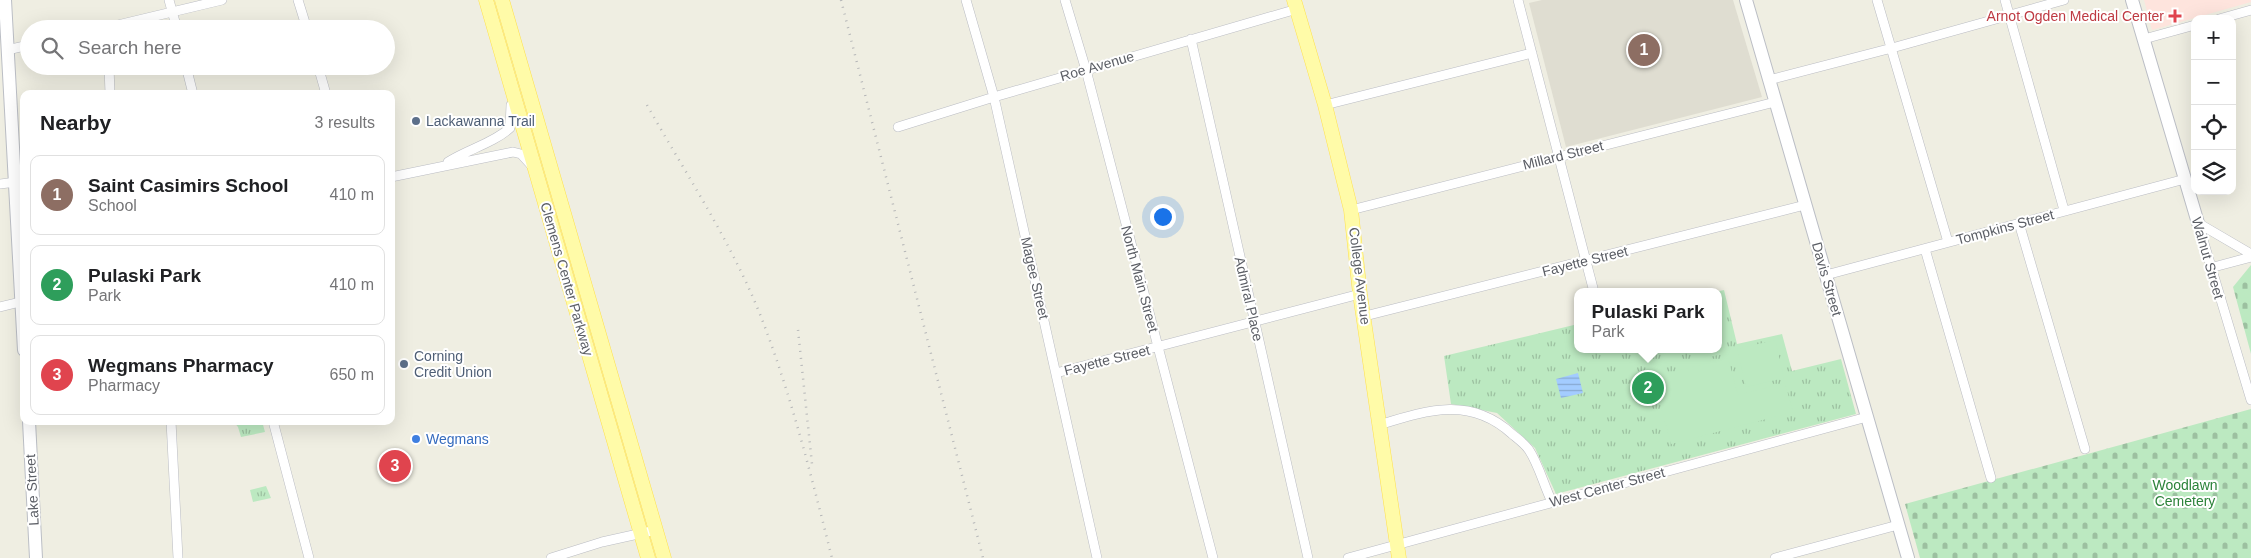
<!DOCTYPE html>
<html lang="en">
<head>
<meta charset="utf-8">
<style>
	body { margin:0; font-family:Arial,sans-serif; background:#f2f2f2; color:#202124 }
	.controls { position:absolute; right:15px; top:15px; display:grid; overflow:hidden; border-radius:10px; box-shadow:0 5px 20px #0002 }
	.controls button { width:45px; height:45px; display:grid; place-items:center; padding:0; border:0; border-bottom:1px solid #e0e0e0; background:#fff; color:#202124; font:25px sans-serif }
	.you { position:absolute; left:1162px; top:216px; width:18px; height:18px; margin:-12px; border:4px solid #fff; border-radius:50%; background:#1a73e8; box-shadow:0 0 0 8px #1a73e833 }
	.badge { display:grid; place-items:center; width:32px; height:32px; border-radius:50%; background:#0b8043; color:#fff; font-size:16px; font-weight:700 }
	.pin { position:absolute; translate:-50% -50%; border:2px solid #fff; box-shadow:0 1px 5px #0006 }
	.popup { position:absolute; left:1574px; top:288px; width:148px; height:65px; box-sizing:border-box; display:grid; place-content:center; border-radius:10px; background:#fff; filter:drop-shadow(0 1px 4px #0005); font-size:16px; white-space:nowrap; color:#757577 }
	.popup b { font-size:19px; color:#202124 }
	.popup::after { content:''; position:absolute; left:50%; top:100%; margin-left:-10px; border:10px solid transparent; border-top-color:#fff }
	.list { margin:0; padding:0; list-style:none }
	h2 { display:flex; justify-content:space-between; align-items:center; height:65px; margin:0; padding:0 20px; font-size:21px }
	h2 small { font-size:16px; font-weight:400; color:#757577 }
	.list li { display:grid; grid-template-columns:32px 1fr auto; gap:15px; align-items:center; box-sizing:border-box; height:80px; margin:0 10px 10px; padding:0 10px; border:1px solid #e0e0e0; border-radius:10px }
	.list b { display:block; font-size:19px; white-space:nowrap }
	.list p { margin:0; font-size:16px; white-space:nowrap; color:#757577 }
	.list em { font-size:16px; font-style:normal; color:#757577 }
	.icon { flex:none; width:28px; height:28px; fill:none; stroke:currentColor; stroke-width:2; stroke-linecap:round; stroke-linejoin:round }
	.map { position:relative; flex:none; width:2251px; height:558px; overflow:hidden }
	.search { position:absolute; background:#fff; box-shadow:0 5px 20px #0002; left:20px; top:20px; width:375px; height:55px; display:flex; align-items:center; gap:12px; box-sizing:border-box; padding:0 18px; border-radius:28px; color:#757577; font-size:19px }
	.panel { position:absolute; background:#fff; box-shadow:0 5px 20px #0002; left:20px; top:90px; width:375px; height:335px; border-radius:10px }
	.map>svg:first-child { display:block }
</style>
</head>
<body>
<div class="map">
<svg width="2251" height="558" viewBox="0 0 2251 558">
	<defs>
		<pattern id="grass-tufts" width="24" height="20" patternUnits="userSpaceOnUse" patternTransform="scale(1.25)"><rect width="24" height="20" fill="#bce9c1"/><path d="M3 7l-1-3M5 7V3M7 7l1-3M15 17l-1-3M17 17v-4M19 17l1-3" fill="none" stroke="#9cc0a0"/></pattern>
		<pattern id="cemetery-stones" width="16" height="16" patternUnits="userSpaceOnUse" patternTransform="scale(1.25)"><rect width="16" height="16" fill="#bce9c1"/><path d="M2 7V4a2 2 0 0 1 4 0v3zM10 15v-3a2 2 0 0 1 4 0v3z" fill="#9cc0a0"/></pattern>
		<pattern id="water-rules" width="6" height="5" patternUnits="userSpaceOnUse" patternTransform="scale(1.25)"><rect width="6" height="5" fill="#a3ccff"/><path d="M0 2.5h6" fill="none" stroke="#88a9d2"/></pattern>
	</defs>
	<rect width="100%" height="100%" fill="#efeee2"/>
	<!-- education -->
	<path fill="#dfddd1" d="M1542,0H1733L1762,97L1566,147L1529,3Z"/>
	<!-- medical -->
	<path fill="#fee4dd" d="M2144,0H2251V2L2152,30Z"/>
	<!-- grass -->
	<path fill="url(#grass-tufts)" d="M1724,290L1737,344L1782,334L1792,371L1841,359L1856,414L1556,494L1535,448L1497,413L1451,404L1444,356L1578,324V349H1718V292H1715Z
		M233,421H262L265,432L241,437L238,427Z
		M266,486L271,498L253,502L250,490Z"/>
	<!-- cemetery -->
	<path fill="url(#cemetery-stones)" d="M2251,265V354L2233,287Z
		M2251,409V558H1920L1905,504Z"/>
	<!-- pitch -->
	<path fill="#bce9c1" d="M1718,317L1726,353L1702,359L1682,349H1718Z
		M1775,340L1784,378L1746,387L1737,349Z
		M1728,358L1738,395L1785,383L1793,412L1671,444L1653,377Z"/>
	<!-- water -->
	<path fill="url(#water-rules)" d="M1578,373L1583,393L1561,398L1556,379Z"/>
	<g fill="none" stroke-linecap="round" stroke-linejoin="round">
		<!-- street casing -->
		<g stroke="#babcc3" stroke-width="10">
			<path id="street" d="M169,0L177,29
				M298,0L307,29
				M966,0L994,97L1097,558
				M1065,0L1086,70L1213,558
				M1518,0L1594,292
				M1877,0L1948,242
				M2005,0L2064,210
				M2219,19L2251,10
				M101,29L222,0
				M1191,39L1308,558
				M2144,39L2195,25
				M7,50L29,45
				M109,66L110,94
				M186,66L193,94
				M318,66L326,94
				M1769,80L1892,48L2064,0
				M1325,105L1532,53
				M898,127L994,97L1297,9
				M448,162C468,149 492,144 510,128L511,105
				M391,177L513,152L521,154L531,165
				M0,184L24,181
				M1351,210L1775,102
				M2019,223L2085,449
				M2198,223L2251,400
				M2198,223L2251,254
				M1925,249L1991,478
				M2210,268L2251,257
				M1826,275L2185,179
				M0,307L20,302
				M1365,316L1805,205
				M1056,373L1360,294
				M171,421L178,558
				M273,421L309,558
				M1379,425C1428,410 1470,396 1512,434C1518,439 1525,444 1529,450C1539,465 1544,486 1552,502
				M551,558L602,542L656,530
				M1348,558L1867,417
				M1775,558L1898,525"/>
		</g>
		<!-- secondary casing -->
		<g stroke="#bbbec5" stroke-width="14">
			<path id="secondary" d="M5,0L24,350
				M1746,0L1908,558
				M2132,0L2198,223
				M29,421L36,558"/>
		</g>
		<!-- primary casing -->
		<g stroke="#ffe04c" stroke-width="15">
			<path id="primary" d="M486,0L648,558
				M502,0L664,558
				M1294,0L1325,105L1351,210L1360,294L1399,558"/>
		</g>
		<!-- street -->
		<use href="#street" stroke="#fff" stroke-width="9"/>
		<!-- secondary -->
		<use href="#secondary" stroke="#fff" stroke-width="12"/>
		<!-- primary -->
		<use href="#primary" stroke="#fffba8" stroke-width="14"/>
		<!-- rail -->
		<path stroke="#b6b7b8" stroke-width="2.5" stroke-dasharray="1 6" stroke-linecap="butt" d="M841,0L983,558
			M647,105C687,176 734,246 763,322C792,398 812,479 832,558
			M798,330L812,464"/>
	</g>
	<!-- markers -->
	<path fill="#e0444e" stroke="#fff" stroke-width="2" d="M2172.5 8.5h5v5h5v5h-5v5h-5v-5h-5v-5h5z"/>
	<g fill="#5c6f8a" stroke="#fff" stroke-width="2">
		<circle cx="416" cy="121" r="5"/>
		<circle cx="404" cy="364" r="5"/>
	</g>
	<circle fill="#3f7fe0" stroke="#fff" stroke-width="2" cx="416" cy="439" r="5"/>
	<g text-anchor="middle" stroke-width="4" stroke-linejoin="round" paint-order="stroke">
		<!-- health labels -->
		<g font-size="14" fill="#be3a42" stroke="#fff" text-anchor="end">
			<text x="2164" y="21">Arnot Ogden Medical Center</text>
		</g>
		<!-- street labels -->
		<g font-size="14" fill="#5b5e65" stroke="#fff">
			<text transform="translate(1097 66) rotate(-16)" y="5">Roe Avenue</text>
			<text transform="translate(1563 155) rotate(-14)" y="5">Millard Street</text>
			<text transform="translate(2005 227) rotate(-15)" y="5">Tompkins Street</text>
			<text transform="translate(2208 258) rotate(74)" y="5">Walnut Street</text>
			<text transform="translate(1585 261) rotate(-14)" y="5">Fayette Street</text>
			<text transform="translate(1360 276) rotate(83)" y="5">College Avenue</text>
			<text transform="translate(1035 278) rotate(77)" y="5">Magee Street</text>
			<text transform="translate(567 279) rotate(74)" y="5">Clemens Center Parkway</text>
			<text transform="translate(1140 279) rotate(75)" y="5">North Main Street</text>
			<text transform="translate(1827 279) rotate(74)" y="5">Davis Street</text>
			<text transform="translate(1249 299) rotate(77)" y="5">Admiral Place</text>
			<text transform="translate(1107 360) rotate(-14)" y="5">Fayette Street</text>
			<text transform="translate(1607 487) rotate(-15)" y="5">West Center Street</text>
			<text transform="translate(32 490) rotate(-93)" y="5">Lake Street</text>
		</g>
		<!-- service labels -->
		<g font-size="14" fill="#4e5e75" stroke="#fff" text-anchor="start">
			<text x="426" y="126">Lackawanna Trail</text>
			<text x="414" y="361">Corning<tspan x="414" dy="16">Credit Union</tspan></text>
		</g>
		<!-- shop labels -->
		<g font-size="14" fill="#366cbe" stroke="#fff" text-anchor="start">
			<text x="426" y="444">Wegmans</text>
		</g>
		<!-- park labels -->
		<g font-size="14" fill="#2c833a" stroke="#fff">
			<text x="2185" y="490">Woodlawn<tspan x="2185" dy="16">Cemetery</tspan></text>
		</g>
	</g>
</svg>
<div class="controls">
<button>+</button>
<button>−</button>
<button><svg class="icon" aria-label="locate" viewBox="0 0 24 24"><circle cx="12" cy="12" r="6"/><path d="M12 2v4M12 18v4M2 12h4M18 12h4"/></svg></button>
<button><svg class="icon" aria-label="layers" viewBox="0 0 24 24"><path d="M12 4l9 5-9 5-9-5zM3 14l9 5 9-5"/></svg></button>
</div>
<div class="you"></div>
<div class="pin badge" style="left:1644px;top:50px;background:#8d6e63">1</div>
<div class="pin badge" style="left:1648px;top:388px;background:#2e9e5b">2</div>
<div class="popup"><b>Pulaski Park</b>Park</div>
<div class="pin badge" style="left:395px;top:466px;background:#e0444e">3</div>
<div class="search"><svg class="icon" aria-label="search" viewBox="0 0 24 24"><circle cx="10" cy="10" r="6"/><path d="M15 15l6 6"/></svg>Search here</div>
<section class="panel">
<h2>Nearby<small>3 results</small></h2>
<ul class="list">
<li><span class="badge" style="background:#8d6e63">1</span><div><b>Saint Casimirs School</b><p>School</p></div><em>410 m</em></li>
<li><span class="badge" style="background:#2e9e5b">2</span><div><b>Pulaski Park</b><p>Park</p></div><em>410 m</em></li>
<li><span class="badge" style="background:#e0444e">3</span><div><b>Wegmans Pharmacy</b><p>Pharmacy</p></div><em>650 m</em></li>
</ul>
</section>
</div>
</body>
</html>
